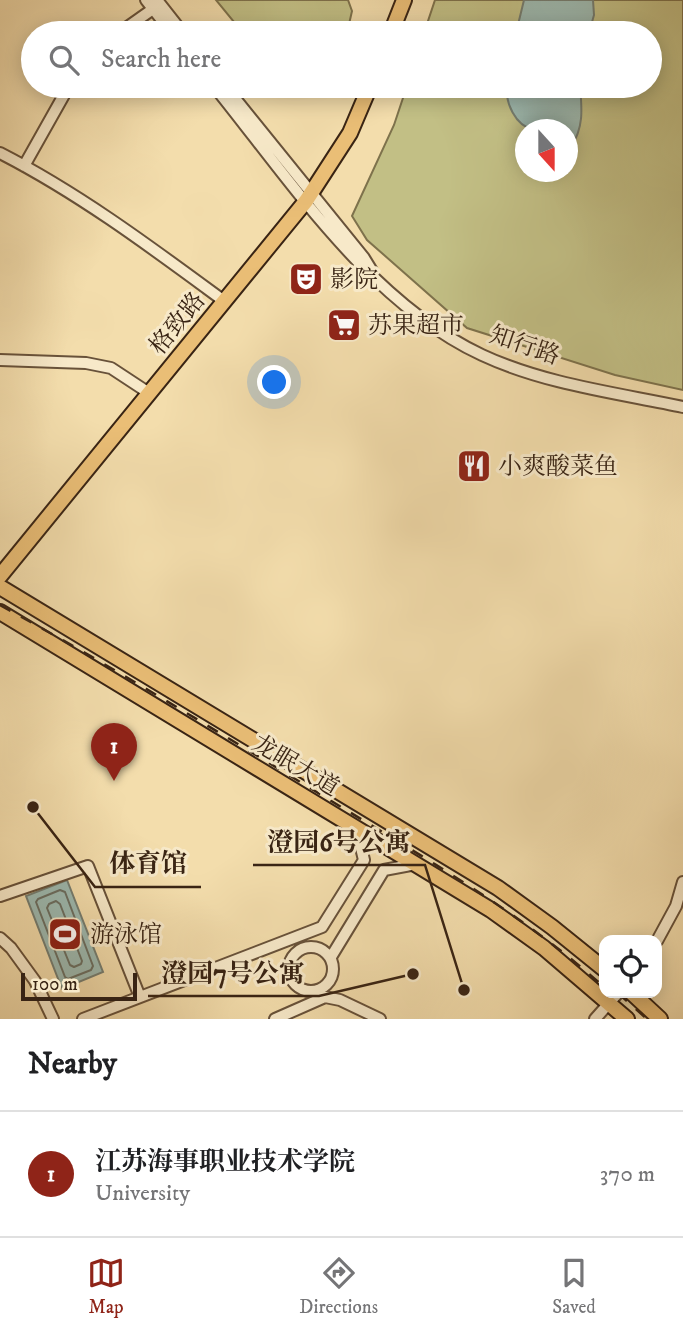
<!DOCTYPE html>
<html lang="en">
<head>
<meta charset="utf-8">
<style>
	body { margin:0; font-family:"IM FELL DW Pica","Noto Serif SC",serif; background:#f6f6f6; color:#202124 }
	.controls { position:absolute; right:21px; bottom:21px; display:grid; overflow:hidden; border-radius:14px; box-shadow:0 4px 18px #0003 }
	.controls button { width:63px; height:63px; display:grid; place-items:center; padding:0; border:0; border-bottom:2px solid #e0e0e0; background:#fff; color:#202124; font:35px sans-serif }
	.compass { position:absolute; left:515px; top:119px; width:63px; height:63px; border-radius:50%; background:#fff; box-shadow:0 4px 18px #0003; rotate:159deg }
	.scale { position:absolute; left:21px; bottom:18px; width:116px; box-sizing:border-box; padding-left:7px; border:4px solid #392414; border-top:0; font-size:19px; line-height:24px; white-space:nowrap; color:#392414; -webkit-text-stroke:5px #f7e9c9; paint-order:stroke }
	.you { position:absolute; left:275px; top:383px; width:24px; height:24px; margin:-18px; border:5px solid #fff; border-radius:50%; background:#1a73e8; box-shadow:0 0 0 10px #1a73e833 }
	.badge { display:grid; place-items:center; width:46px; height:46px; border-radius:50%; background:#8f2418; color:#fff; font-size:23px; font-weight:700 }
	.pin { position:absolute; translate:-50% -58px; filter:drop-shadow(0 2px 4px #0008) }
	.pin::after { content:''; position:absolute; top:37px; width:24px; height:21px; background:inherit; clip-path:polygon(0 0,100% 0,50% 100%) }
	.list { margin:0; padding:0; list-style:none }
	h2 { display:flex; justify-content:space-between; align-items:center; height:91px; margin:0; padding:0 28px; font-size:30px }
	h2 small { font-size:23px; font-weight:400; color:#757577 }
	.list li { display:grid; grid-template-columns:46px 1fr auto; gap:21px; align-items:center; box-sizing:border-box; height:126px; padding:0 28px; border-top:2px solid #e0e0e0 }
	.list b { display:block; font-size:26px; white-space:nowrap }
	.list p { margin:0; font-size:23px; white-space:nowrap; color:#757577 }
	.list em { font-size:23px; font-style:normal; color:#757577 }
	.icon { flex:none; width:38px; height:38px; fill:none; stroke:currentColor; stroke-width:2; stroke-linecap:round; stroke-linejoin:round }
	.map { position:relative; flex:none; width:683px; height:1019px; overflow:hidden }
	.search { position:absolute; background:#fff; box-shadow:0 4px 18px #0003; left:21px; right:21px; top:21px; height:77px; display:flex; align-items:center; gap:18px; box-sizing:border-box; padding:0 24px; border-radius:38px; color:#757577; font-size:26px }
	.sheet { height:217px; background:#fff }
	nav { display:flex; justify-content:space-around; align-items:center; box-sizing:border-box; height:98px; border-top:2px solid #e0e0e0; background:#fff; font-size:19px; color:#757577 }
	nav a { display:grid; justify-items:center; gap:4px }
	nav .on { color:#8f2418 }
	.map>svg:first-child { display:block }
</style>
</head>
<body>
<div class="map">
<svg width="683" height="1019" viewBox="0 0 683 1019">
	<rect width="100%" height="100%" fill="#f3ddac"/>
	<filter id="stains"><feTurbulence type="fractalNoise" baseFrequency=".00286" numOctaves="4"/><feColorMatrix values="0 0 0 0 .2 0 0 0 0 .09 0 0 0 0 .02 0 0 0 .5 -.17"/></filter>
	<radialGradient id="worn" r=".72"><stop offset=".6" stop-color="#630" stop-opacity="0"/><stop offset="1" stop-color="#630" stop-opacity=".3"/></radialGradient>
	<!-- green -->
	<path fill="#c2bf85" stroke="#7e724c" stroke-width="2" fill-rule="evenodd" d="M216,0H348L352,11L347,33H243Z
		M435,0H683V390L615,375L467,328L367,240L352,216L394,125L407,86H650V33H424ZM526,130H568V172H526Z"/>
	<!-- water -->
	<path fill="#9dbab1" stroke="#757e72" stroke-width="2" d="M524,0H593L594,15L589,33H516Z
		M507,86H580C582,109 584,127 571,147L568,148V130C557,130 544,131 534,130C515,126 505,102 507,86Z
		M67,880L103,972L62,989L26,896Z"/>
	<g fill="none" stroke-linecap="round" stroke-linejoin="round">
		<!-- shore -->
		<path stroke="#6b6f62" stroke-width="2" d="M60,890L65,892L93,966L91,970L68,979L65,977L36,902L38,899Z
			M56,901L60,904L82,961L81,964L74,967L70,965L47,908L49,904Z"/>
		<!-- minor casing -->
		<g stroke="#68523a" stroke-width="14">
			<path id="minor" d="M146,0L172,33
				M157,0L183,33
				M119,33L153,9
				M214,86C290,180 370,303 482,355C544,384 617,393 683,407
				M225,86L364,258L372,271
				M0,153C80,194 152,248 224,301
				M24,166L69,86
				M0,360L86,363L111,368L149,393
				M0,896L88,866L140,997
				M0,938L11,948L35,981L53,1019
				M657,941L676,906L683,882
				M289 969a22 22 0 1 1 44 0a22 22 0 1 1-44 0Z
				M331,957L384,870L416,864
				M83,1019L322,927L364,860L356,827
				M275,1019L325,997L340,1000L380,1019
				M595,1019L618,993"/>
		</g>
		<!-- major casing -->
		<g stroke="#392414" stroke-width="18">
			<path id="major" d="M391,33L404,0
				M0,576L306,201L350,133L370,86
				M0,587L498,888L552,927L604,969
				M0,612L491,910L544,948L627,1019
				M632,993L660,1019"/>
		</g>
		<!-- minor -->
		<use href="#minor" stroke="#f7e9c9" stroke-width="10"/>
		<!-- major -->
		<use href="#major" stroke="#eabe76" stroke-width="14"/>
		<!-- rail -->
		<path stroke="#392414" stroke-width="2.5" stroke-dasharray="12 12" stroke-linecap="butt" d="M0,605C113,667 223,735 333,802C426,859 523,914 604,987
			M618,993L647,1019"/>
	</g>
	<!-- icons -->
	<defs>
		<g id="theatre-square" transform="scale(1.75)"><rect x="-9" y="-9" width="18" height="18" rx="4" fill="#8f2418" stroke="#f7e9c9"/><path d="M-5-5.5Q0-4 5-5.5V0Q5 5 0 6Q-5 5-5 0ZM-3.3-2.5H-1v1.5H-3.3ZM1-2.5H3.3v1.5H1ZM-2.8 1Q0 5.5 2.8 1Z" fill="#fff"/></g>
		<g id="supermarket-square" transform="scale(1.75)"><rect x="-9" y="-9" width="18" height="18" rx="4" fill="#8f2418" stroke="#f7e9c9"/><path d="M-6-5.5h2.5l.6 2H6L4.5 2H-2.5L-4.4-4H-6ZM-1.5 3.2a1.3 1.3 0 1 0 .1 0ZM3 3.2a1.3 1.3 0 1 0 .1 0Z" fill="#fff"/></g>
		<g id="restaurant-square" transform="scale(1.75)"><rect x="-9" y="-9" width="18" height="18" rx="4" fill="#8f2418" stroke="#f7e9c9"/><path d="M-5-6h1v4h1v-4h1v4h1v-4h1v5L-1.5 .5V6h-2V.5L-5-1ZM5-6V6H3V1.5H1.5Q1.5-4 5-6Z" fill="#fff"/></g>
		<g id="stadium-square" transform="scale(1.75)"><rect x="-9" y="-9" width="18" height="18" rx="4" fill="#8f2418" stroke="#f7e9c9"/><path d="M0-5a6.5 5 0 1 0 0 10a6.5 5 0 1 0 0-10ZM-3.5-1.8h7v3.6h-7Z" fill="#fff"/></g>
	</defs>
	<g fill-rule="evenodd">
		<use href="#theatre-square" x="306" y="279"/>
		<use href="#supermarket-square" x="344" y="325"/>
		<use href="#restaurant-square" x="474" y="466"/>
		<use href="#stadium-square" x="65" y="934"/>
	</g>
	<g text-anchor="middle" stroke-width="6" stroke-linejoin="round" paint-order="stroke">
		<!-- poi labels -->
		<g font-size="24" fill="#392414" stroke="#f7e9c9" text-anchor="start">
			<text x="330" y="287">影院</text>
			<text x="368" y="333">苏果超市</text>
			<text x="498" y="474">小爽酸菜鱼</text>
			<text x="90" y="942">游泳馆</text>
		</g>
		<!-- street labels -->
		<g font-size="24" fill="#392414" stroke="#f7e9c9">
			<text transform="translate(177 323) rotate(-51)" y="8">格致路</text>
			<text transform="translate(525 345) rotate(19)" y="8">知行路</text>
			<text transform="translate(296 765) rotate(31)" y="8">龙眠大道</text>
		</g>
	</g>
	<!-- callouts -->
	<path fill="none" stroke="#392414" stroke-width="2.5" d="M464 990L425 865H253M33 807L95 887H201M413 974L319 996H148"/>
	<g fill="#392414" stroke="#f7e9c9" stroke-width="2.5">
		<circle cx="464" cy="990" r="7"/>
		<circle cx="33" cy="807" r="7"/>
		<circle cx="413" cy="974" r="7"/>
	</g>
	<g font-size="26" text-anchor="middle" font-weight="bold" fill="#392414" stroke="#f7e9c9" stroke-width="6" stroke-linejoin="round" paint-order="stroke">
		<text x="339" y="851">澄园6号公寓</text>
		<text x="148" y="872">体育馆</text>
		<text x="233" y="982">澄园7号公寓</text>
	</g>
	<rect width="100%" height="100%" filter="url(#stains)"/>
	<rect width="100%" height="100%" fill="url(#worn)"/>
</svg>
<div class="controls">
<button><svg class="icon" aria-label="locate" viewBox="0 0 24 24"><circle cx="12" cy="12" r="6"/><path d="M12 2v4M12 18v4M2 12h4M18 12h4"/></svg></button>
</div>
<svg class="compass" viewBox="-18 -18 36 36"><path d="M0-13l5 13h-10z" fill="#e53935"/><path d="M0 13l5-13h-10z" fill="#757577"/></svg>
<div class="scale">100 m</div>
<div class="you"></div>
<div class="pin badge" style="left:114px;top:781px">1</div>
<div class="search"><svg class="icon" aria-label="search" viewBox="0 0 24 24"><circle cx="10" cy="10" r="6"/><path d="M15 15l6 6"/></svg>Search here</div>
</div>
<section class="sheet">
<h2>Nearby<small></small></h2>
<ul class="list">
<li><span class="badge">1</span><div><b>江苏海事职业技术学院</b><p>University</p></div><em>370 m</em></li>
</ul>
</section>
<nav>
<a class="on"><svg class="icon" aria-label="map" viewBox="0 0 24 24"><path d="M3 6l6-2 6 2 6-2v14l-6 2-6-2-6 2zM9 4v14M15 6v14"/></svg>Map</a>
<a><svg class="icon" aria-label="directions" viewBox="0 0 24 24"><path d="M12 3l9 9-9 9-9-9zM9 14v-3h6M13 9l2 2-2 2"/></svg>Directions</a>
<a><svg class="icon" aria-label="saved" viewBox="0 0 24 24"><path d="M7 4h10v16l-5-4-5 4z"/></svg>Saved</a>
</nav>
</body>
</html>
